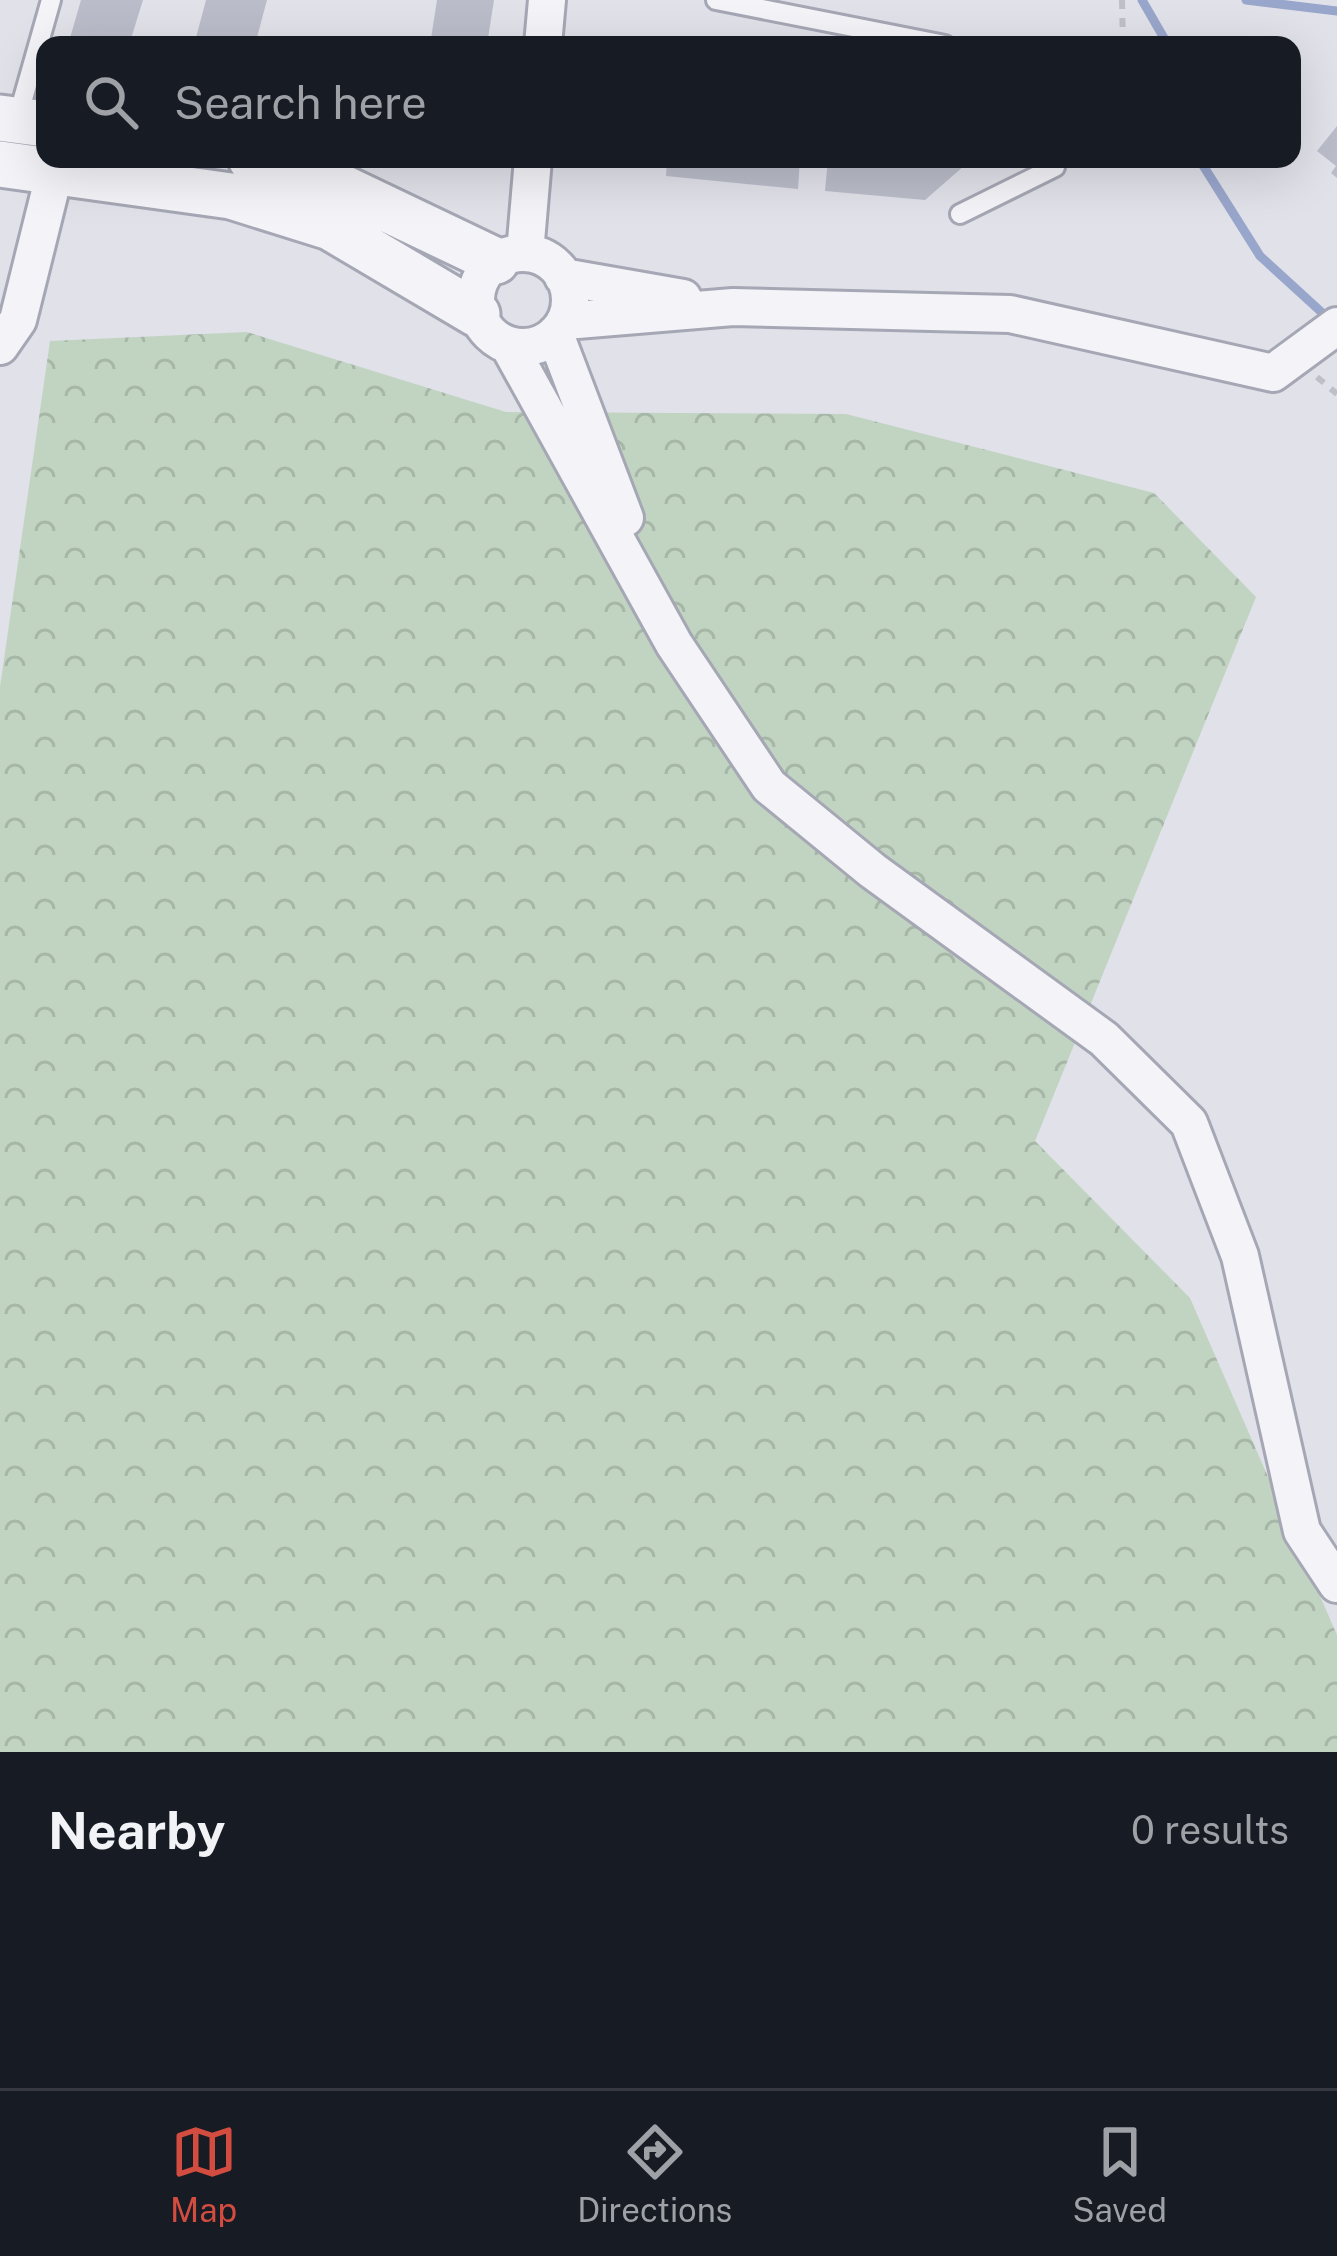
<!DOCTYPE html>
<html lang="en">
<head>
<meta charset="utf-8">
<style>
	body { margin:0; font-family:"Public Sans",sans-serif; background:#20242c; color:#f1f3f6 }
	.list { margin:0; padding:0; list-style:none }
	h2 { display:flex; justify-content:space-between; align-items:center; height:156px; margin:0; padding:0 48px; font-size:51px }
	h2 small { font-size:39px; font-weight:400; color:#9ea1a6 }
	.icon { flex:none; width:66px; height:66px; fill:none; stroke:currentColor; stroke-width:2; stroke-linecap:round; stroke-linejoin:round }
	.map { position:relative; flex:none; width:1337px; height:1752px; overflow:hidden }
	.search { position:absolute; background:#171b24; box-shadow:0 12px 48px #0002; left:36px; right:36px; top:36px; height:132px; display:flex; align-items:center; gap:30px; box-sizing:border-box; padding:0 42px; border-radius:24px; color:#9ea1a6; font-size:45px }
	.sheet { height:336px; background:#171b24 }
	nav { display:flex; justify-content:space-around; align-items:center; box-sizing:border-box; height:168px; border-top:3px solid #363941; background:#171b24; font-size:33px; color:#9ea1a6 }
	nav a { display:grid; justify-items:center; gap:6px }
	nav .on { color:#d34c40 }
	.map>svg:first-child { display:block }
</style>
</head>
<body>
<div class="map">
<svg width="1337" height="1752" viewBox="0 0 1337 1752">
	<defs>
		<pattern id="forest-crowns" width="20" height="18" patternUnits="userSpaceOnUse" patternTransform="scale(3)"><rect width="20" height="18" fill="#c1d4c1"/><path d="M2 6a3 3 0 1 1 6 0M12 15a3 3 0 1 1 6 0" fill="none" stroke="#a6b6a7"/></pattern>
	</defs>
	<rect width="100%" height="100%" fill="#e0e1e9"/>
	<!-- forest -->
	<path fill="url(#forest-crowns)" d="M247,332L506,412L846,414L1154,493L1256,597L1035,1141L1190,1298L1337,1635V1752H0V687L50,341Z"/>
	<g fill="none" stroke-linecap="round" stroke-linejoin="round">
		<!-- stream -->
		<path stroke="#99a6cb" stroke-width="9" d="M1142,0L1168,45
			M1246,0L1337,11
			M1199,159L1260,256L1329,319"/>
	</g>
	<!-- building -->
	<path fill="#babcc9" d="M81,0H143L129,45H68Z
		M206,0H267L255,45H194Z
		M437,0H494L487,45H430Z
		M1337,126V178L1331,173L1336,166L1317,151Z
		M667,159H800L798,189L666,176Z
		M828,159H972L925,200L825,191Z"/>
	<g fill="none" stroke-linecap="round" stroke-linejoin="round">
		<!-- service casing -->
		<g stroke="#a5a7b4" stroke-width="24">
			<path id="service" d="M716,0L945,45
				M17,120L51,0
				M960,214L1055,167L1056,159"/>
		</g>
		<!-- minor casing -->
		<g stroke="#a5a7b4" stroke-width="42">
			<path id="minor" d="M543,45L547,0
				M525,253L533,159
				M476 300a47 47 0 1 1 94 0a47 47 0 1 1-94 0Z
				M563,277L683,298
				M565,321L733,307L1010,314L1273,373L1337,326
				M555,334L625,518
				M0,346L18,320L55,171
				M509,346L674,644L769,786L873,871L1104,1039L1189,1123L1240,1256L1302,1531L1337,1584"/>
		</g>
		<!-- tertiary casing -->
		<g stroke="#a5a7b4" stroke-width="51">
			<path id="tertiary" d="M0,118L45,124
				M251,159L341,187L496,261
				M0,164L231,196L330,227L477,314"/>
		</g>
		<!-- path -->
		<path stroke="#bebfc9" stroke-width="6" stroke-dasharray="9 9" stroke-linecap="butt" d="M1122,0L1123,45
			M1317,377L1337,394"/>
		<!-- service -->
		<use href="#service" stroke="#f3f3f8" stroke-width="18"/>
		<!-- minor -->
		<use href="#minor" stroke="#f3f3f8" stroke-width="36"/>
		<!-- tertiary -->
		<use href="#tertiary" stroke="#f3f3f8" stroke-width="45"/>
	</g>
</svg>
<div class="search"><svg class="icon" aria-label="search" viewBox="0 0 24 24"><circle cx="10" cy="10" r="6"/><path d="M15 15l6 6"/></svg>Search here</div>
</div>
<section class="sheet">
<h2>Nearby<small>0 results</small></h2>
<ul class="list">
</ul>
</section>
<nav>
<a class="on"><svg class="icon" aria-label="map" viewBox="0 0 24 24"><path d="M3 6l6-2 6 2 6-2v14l-6 2-6-2-6 2zM9 4v14M15 6v14"/></svg>Map</a>
<a><svg class="icon" aria-label="directions" viewBox="0 0 24 24"><path d="M12 3l9 9-9 9-9-9zM9 14v-3h6M13 9l2 2-2 2"/></svg>Directions</a>
<a><svg class="icon" aria-label="saved" viewBox="0 0 24 24"><path d="M7 4h10v16l-5-4-5 4z"/></svg>Saved</a>
</nav>
</body>
</html>
